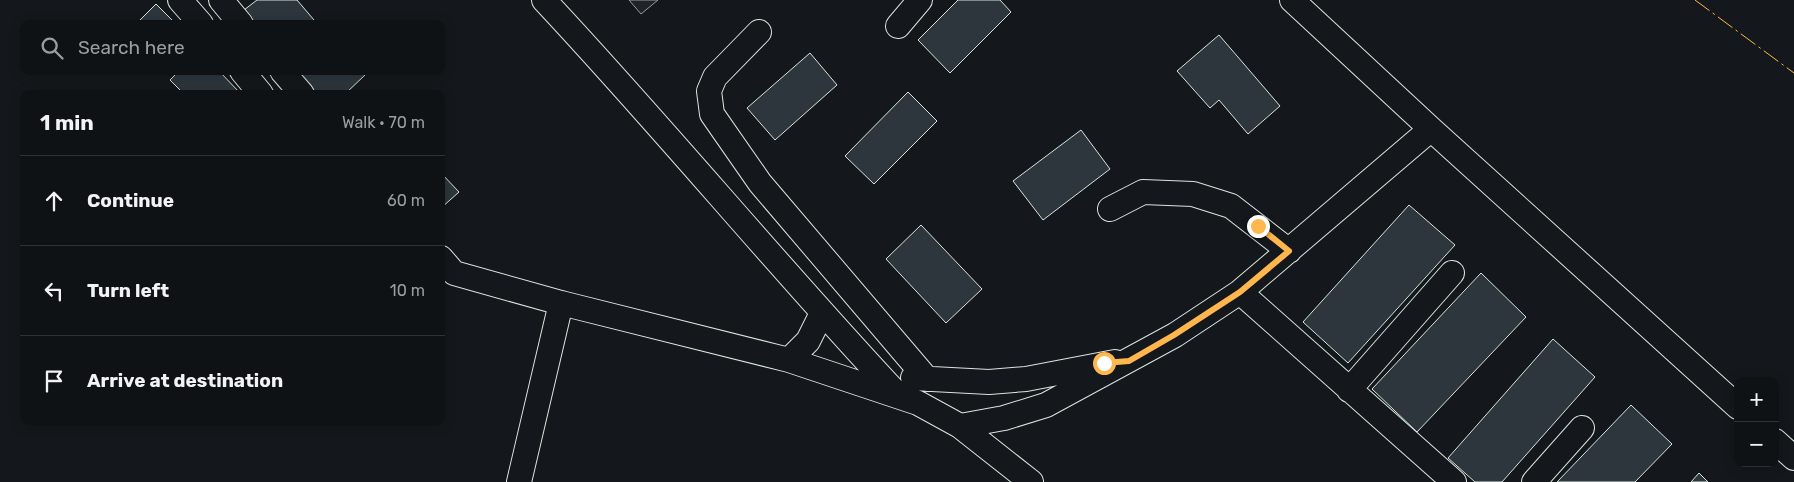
<!DOCTYPE html>
<html lang="en">
<head>
<meta charset="utf-8">
<style>
	body { margin:0; font-family:Rubik,sans-serif; background:#181b1e; color:#f1f3f6 }
	.controls { position:absolute; right:15px; bottom:15px; display:grid; overflow:hidden; border-radius:10px; box-shadow:0 2px 12px #0003 }
	.controls button { width:45px; height:45px; display:grid; place-items:center; padding:0; border:0; border-bottom:1px solid #2f3234; background:#0f1215; color:#f1f3f6; font:25px sans-serif }
	.stop { position:absolute; width:15px; height:15px; margin:-11px; border:4px solid #ffb74d; border-radius:50%; background:#fff }
	.stop.end { background:#ffb74d; border-color:#fff; box-shadow:0 1px 5px #0008 }
	.list { margin:0; padding:0; list-style:none }
	h2 { display:flex; justify-content:space-between; align-items:center; height:65px; margin:0; padding:0 20px; font-size:21px }
	h2 small { font-size:16px; font-weight:400; color:#9b9ea0 }
	.list li { display:grid; grid-template-columns:32px 1fr auto; gap:15px; align-items:center; box-sizing:border-box; height:90px; padding:0 20px; border-top:1px solid #2f3234 }
	.list b { display:block; font-size:19px; white-space:nowrap }
	.list em { font-size:16px; font-style:normal; color:#9b9ea0 }
	.icon { flex:none; width:28px; height:28px; fill:none; stroke:currentColor; stroke-width:2; stroke-linecap:round; stroke-linejoin:round }
	.map { position:relative; flex:none; width:1794px; height:482px; overflow:hidden }
	.search { position:absolute; background:#0f1215; box-shadow:0 2px 12px #0003; left:20px; top:20px; width:425px; height:55px; display:flex; align-items:center; gap:12px; box-sizing:border-box; padding:0 18px; border-radius:10px; color:#9b9ea0; font-size:19px }
	.panel { position:absolute; background:#0f1215; box-shadow:0 2px 12px #0003; left:20px; top:90px; width:425px; height:335px; border-radius:10px }
	.map>svg:first-child { display:block }
</style>
</head>
<body>
<div class="map">
<svg width="1794" height="482" viewBox="0 0 1794 482">
	<rect width="100%" height="100%" fill="#14181c"/>
	<!-- green -->
	<path fill="#202428" stroke="#939e99" d="M629,0H658L641,14Z"/>
	<!-- building -->
	<path fill="#2c363c" stroke="#d8e6dc" d="M257,0H297L314,20L310,24H255L244,10Z
		M958,0H1000L1011,12L950,73L918,40Z
		M156,4L176,24H136Z
		M1219,35L1280,106L1248,134L1219,100L1210,108L1177,71Z
		M810,53L837,85L775,140L747,108Z
		M179,71H219L241,94H184L170,80Z
		M296,71H361L365,75L345,94H316Z
		M908,92L937,121L874,184L845,156Z
		M1081,130L1110,169L1043,220L1013,181Z
		M441,173L459,192L441,208Z
		M1409,205L1455,245L1348,363L1303,322Z
		M921,225L982,289L946,323L886,259Z
		M1481,273L1526,317L1417,432L1372,389Z
		M1553,339L1595,377L1502,482H1475L1448,458Z
		M1631,405L1672,444L1635,482H1557Z
		M1699,473L1708,482H1691Z"/>
	<g fill="none" stroke-linecap="round" stroke-linejoin="round">
		<!-- minor casing -->
		<g stroke="#d8e6dc" stroke-width="26">
			<path id="minor" d="M180,0L201,24
				M221,0L241,24
				M544,0C665,129 777,266 898,395
				M1292,0L1431,129L1738,407
				M898,26L920,0
				M759,32L715,77L709,91L712,114L760,183L927,379
				M242,71L261,94
				M282,71L302,94
				M1110,209L1143,192L1193,194L1231,206L1289,251
				M441,258L454,273L561,303L789,360L918,403L960,426L1031,482
				M1240,292L1454,482
				M789,360L808,341L822,313
				M913,378L989,382L1026,379L1115,362
				M1349,390L1452,273
				M960,426L1004,418L1046,405L1175,335L1240,292L1431,129
				M1775,441L1794,458
				M519,482L561,303
				M1534,482L1582,428"/>
		</g>
		<!-- minor -->
		<use href="#minor" stroke="#14181c" stroke-width="24"/>
		<!-- power -->
		<path stroke="#ffb74d" stroke-width="1" stroke-dasharray="18 4 2.5 4" stroke-linecap="butt" d="M1695,0L1794,73"/>
	</g>
	<g fill="none" stroke-linecap="round" stroke-linejoin="round">
		<!-- route -->
		<path stroke="#ffb74d" stroke-width="6" d="M1104,363L1129,361L1174,335L1240,292L1289,251L1258,226"/>
	</g>
</svg>
<div class="controls">
<button>+</button>
<button>−</button>
</div>
<div class="stop" style="left:1104px;top:363px"></div>
<div class="stop end" style="left:1258px;top:226px"></div>
<div class="search"><svg class="icon" aria-label="search" viewBox="0 0 24 24"><circle cx="10" cy="10" r="6"/><path d="M15 15l6 6"/></svg>Search here</div>
<section class="panel">
<h2>1 min<small>Walk · 70 m</small></h2>
<ul class="list">
<li><svg class="icon" aria-label="ahead" viewBox="0 0 24 24"><path d="M12 20V5M6 11l6-6 6 6"/></svg><div><b>Continue</b></div><em>60 m</em></li>
<li><svg class="icon" aria-label="left" viewBox="0 0 24 24"><path d="M17 20v-9H6M10 6l-5 5 5 5"/></svg><div><b>Turn left</b></div><em>10 m</em></li>
<li><svg class="icon" aria-label="arrive" viewBox="0 0 24 24"><path d="M6 21V4h12l-3 4 3 4H6"/></svg><div><b>Arrive at destination</b></div></li>
</ul>
</section>
</div>
</body>
</html>
